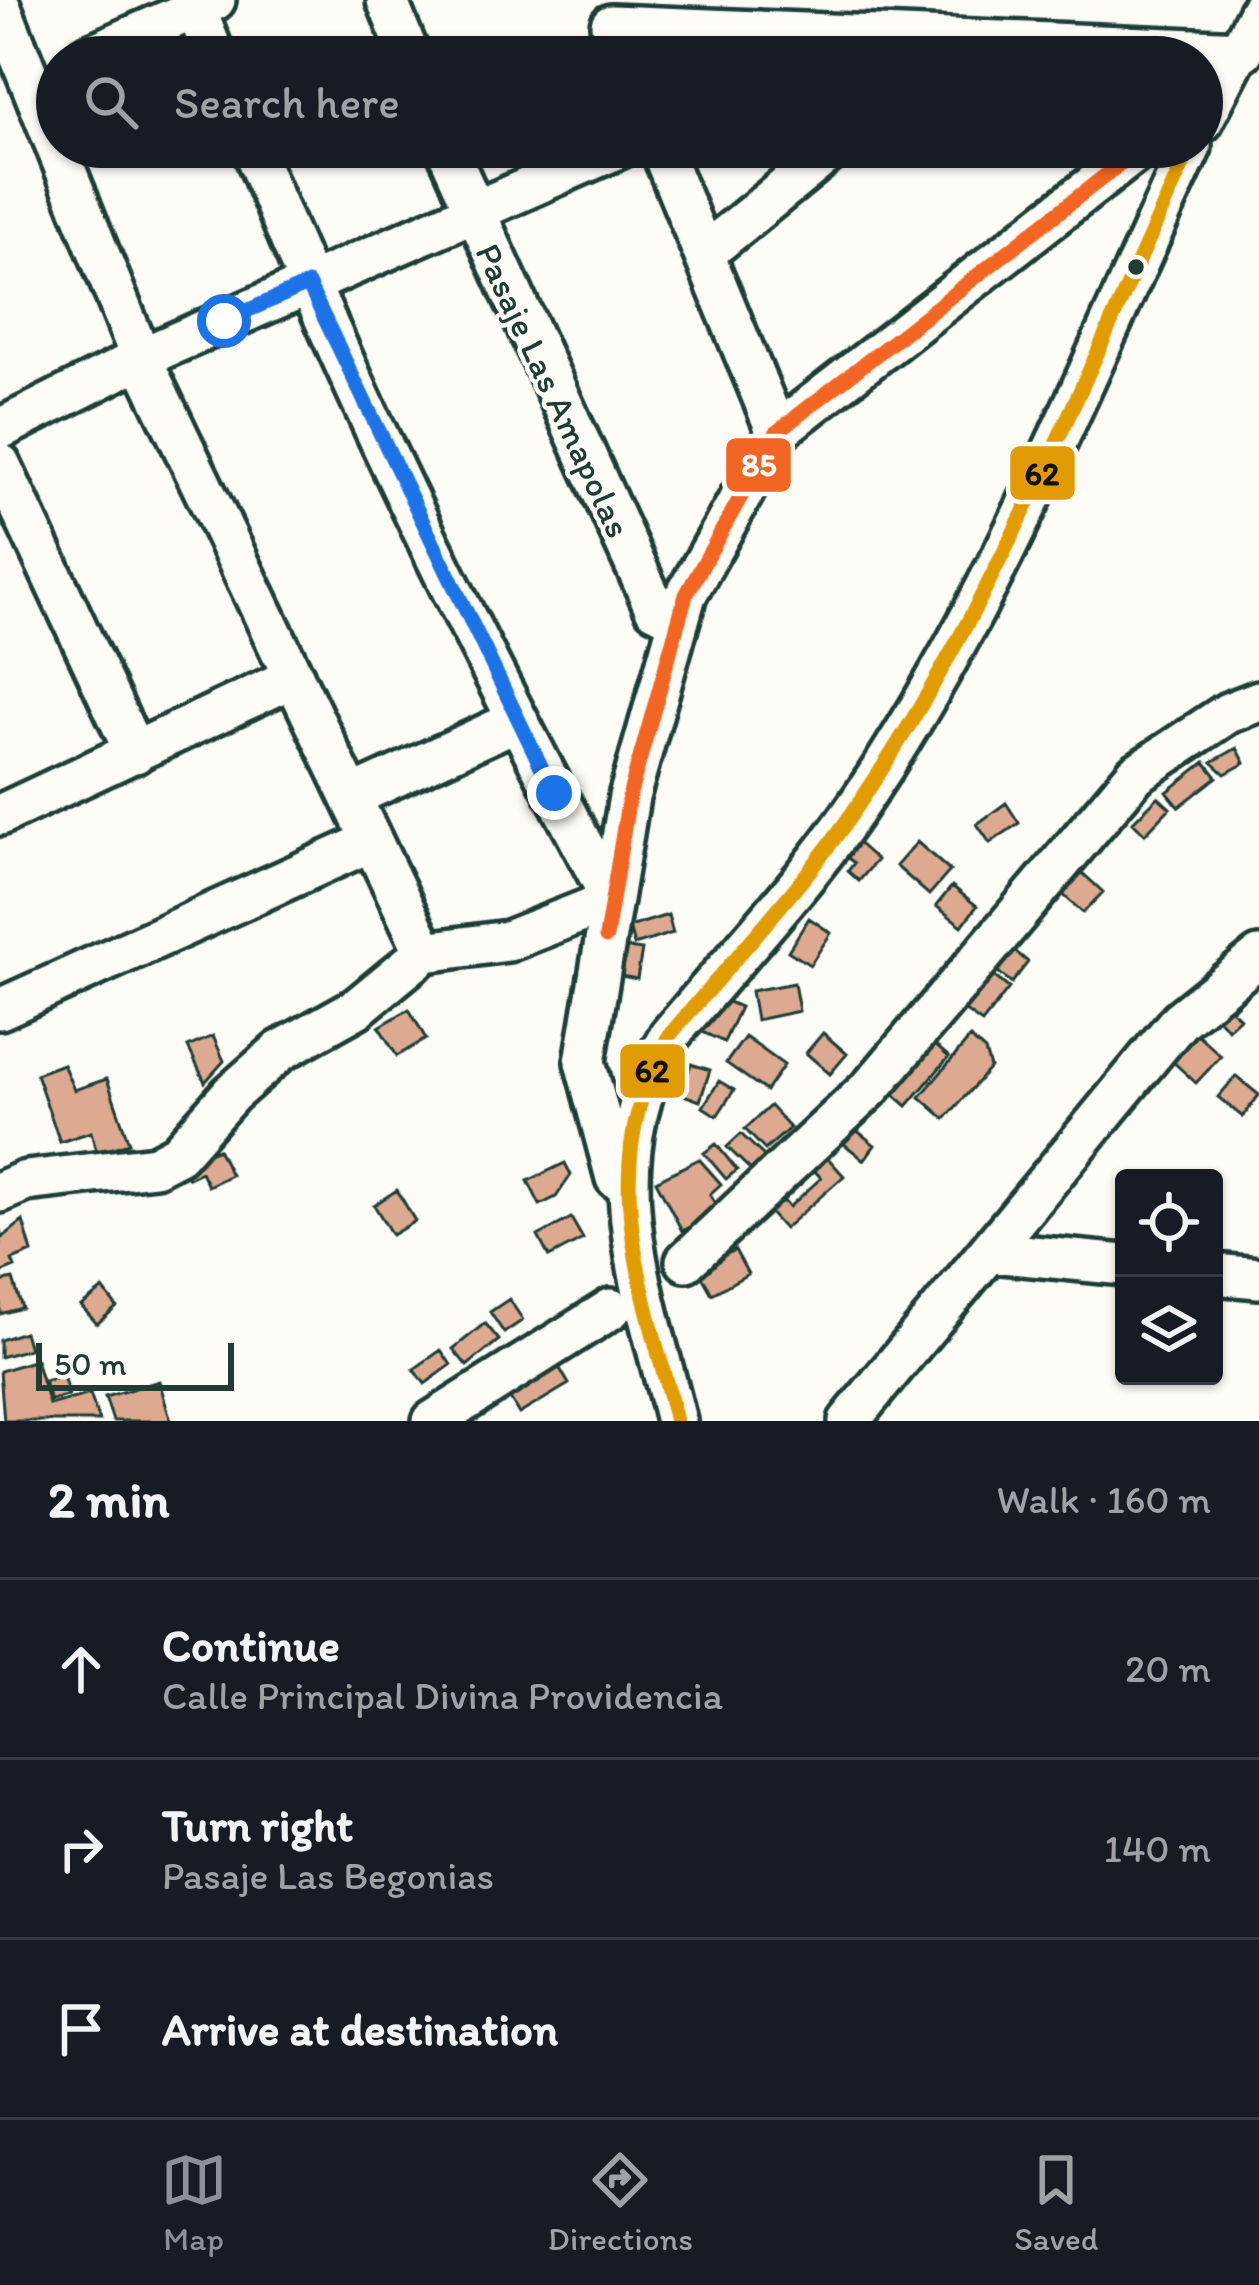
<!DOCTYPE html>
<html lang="en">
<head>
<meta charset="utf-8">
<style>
	body { margin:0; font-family:Itim,sans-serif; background:#242831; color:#f1f3f6 }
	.controls { position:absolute; right:36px; bottom:36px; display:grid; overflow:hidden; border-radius:12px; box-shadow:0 3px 9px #0004 }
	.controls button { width:108px; height:108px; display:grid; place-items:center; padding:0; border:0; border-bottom:3px solid #363941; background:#171b24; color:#f1f3f6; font:60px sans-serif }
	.scale { position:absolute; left:36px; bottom:30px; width:198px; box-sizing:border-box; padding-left:12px; border:6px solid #1f3d34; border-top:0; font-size:33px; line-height:42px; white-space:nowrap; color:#1f3d34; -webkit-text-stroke:9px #fdfcf7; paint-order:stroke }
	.stop { position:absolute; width:36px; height:36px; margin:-27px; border:9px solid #1a73e8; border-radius:50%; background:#fff }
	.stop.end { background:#1a73e8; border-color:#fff; box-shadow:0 3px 12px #0008 }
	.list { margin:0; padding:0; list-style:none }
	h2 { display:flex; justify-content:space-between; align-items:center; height:156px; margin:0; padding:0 48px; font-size:51px }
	h2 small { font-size:39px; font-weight:400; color:#9ea1a6 }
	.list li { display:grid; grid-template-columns:78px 1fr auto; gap:36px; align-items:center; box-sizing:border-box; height:180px; padding:0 48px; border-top:3px solid #363941 }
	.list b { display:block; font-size:45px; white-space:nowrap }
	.list p { margin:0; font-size:39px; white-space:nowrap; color:#9ea1a6 }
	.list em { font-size:39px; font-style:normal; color:#9ea1a6 }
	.icon { flex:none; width:66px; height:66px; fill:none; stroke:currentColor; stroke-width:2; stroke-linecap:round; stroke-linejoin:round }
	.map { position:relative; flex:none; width:1259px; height:1421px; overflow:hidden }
	.search { position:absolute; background:#171b24; box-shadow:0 3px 9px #0004; left:36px; right:36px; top:36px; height:132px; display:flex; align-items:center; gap:30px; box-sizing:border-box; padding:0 42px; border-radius:66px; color:#9ea1a6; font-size:45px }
	.sheet { height:696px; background:#171b24 }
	nav { display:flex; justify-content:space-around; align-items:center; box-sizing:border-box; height:168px; border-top:3px solid #363941; background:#171b24; font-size:33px; color:#9ea1a6 }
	nav a { display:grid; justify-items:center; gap:6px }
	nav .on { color:#8c9099 }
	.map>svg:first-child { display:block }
</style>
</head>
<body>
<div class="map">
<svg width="1259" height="1421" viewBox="0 0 1259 1421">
	<rect width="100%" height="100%" fill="#fdfcf7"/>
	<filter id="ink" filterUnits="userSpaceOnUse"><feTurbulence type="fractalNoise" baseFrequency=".00833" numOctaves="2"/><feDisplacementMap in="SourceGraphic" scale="24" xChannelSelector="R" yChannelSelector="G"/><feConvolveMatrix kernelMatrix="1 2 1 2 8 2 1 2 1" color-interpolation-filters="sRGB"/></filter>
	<g filter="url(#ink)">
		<!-- building -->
		<path fill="#dda991" stroke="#1f3d34" stroke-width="3" d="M1237,748L1245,763L1225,774L1212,762Z
			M1205,762L1217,777L1179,807L1167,792Z
			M1158,797L1170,808L1145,834L1133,822Z
			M1006,803L1019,823L990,843L977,824Z
			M851,837L877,860L859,881L848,871L854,863L839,850Z
			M917,842L950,871L929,895L896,866Z
			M1076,867L1103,892L1083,913L1057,889Z
			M952,886L977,906L962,926L936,906Z
			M668,915L673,933L634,945L629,927Z
			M809,918L831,933L810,965L788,951Z
			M620,947L642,950L637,979L616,975Z
			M1011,948L1028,962L1012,983L994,969Z
			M982,967L1009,988L982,1023L954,1003Z
			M794,983L799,1011L756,1020L751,991Z
			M1239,986L1248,995L1232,1010L1240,1018L1228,1029L1211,1011Z
			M712,995L740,1007L724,1042L696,1029Z
			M409,1009L426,1039L397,1056L379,1027Z
			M1194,1031L1221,1056L1196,1083L1169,1058Z
			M823,1033L847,1054L830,1074L806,1053Z
			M213,1036L224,1061L205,1082L188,1047Z
			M745,1037L784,1065L766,1091L726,1063Z
			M970,1038L985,1051L990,1068L945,1119L920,1097Z
			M935,1045L949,1057L907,1106L882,1084Z
			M63,1064L74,1090L107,1079L129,1143L97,1153L91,1132L60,1142L36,1074Z
			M691,1064L710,1070L700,1101L681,1094Z
			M1236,1076L1259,1095L1243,1117L1218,1097Z
			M719,1081L734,1090L717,1116L703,1107Z
			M770,1106L790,1128L765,1150L745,1129Z
			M855,1129L875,1145L864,1160L843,1143Z
			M741,1134L765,1157L752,1171L727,1147Z
			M716,1144L737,1170L726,1179L704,1153Z
			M817,1146L844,1176L784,1229L760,1202L774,1190L789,1207L821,1178L813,1169Z
			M218,1149L231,1175L208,1186L201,1172L188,1178L181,1164Z
			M699,1159L721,1184L710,1194L719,1211L682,1231L656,1181Z
			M565,1163L571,1175L556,1197L540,1205L528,1181Z
			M397,1190L415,1221L392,1235L374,1205Z
			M571,1218L583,1239L549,1257L538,1236Z
			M23,1221L32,1252L12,1260L15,1267L0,1273V1229L2,1238Z
			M720,1243L727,1254L735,1250L748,1274L712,1294L699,1271L714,1262L707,1250Z
			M13,1279L22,1308L0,1314V1282Z
			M103,1289L117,1307L97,1324L81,1306Z
			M509,1299L523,1320L504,1333L490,1312Z
			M485,1323L499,1340L467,1366L453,1349Z
			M24,1332L29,1349L0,1357V1340Z
			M441,1350L451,1365L425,1384L414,1369Z
			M553,1357L569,1384L519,1414L503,1387Z
			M36,1360L49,1405L90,1394L99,1421H4L0,1371Z
			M63,1376L69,1395L50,1401L44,1381Z
			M159,1381L171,1421H113L105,1397Z"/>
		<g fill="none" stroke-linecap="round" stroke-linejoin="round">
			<!-- minor casing -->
			<g stroke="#1f3d34" stroke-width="48">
				<path id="minor" d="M192,0L215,57
					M387,0L410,57
					M0,6L141,358L425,952
					M611,25L1243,51
					M85,57L215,0
					M1202,122L1259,12
					M446,147L655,608L679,620
					M660,147L777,432
					M705,253L835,147
					M0,429L141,358L621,147
					M0,464L135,753
					M351,797L516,721
					M0,815L294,677
					M0,1009L372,841
					M616,1178L585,1062L629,797L686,595L777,432L1142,147
					M0,1192L26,1181L155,1166L178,1154L231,1094L280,1051L357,1008L425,952L508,941L612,900C481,655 356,405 252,147
					M992,1252L1124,1265
					M686,1261L871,1087L1136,774L1228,713L1259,701
					M1214,1274L1259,1278
					M433,1421L611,1309
					M676,1421C643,1286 593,1166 669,1036C735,957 808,881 864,796C999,596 1089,365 1191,147
					M849,1421L1180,1020L1259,957"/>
			</g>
			<!-- minor -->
			<use href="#minor" stroke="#fdfcf7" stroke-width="39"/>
			<!-- bus-1 casing -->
			<g stroke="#fdfcf7" stroke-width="24">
				<path id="bus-1" d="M606,937L629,797L686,595L777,432L1142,147"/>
			</g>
			<!-- bus-2 casing -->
			<g stroke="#fdfcf7" stroke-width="24">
				<path id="bus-2" d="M676,1421C643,1286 593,1166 669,1036C735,957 808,881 864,796C999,596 1089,365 1191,147"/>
			</g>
			<!-- bus-1 -->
			<use href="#bus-1" stroke="#f26522" stroke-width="15"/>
			<!-- bus-2 -->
			<use href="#bus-2" stroke="#e19c05" stroke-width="15"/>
		</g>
	</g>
	<g fill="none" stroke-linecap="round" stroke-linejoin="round" filter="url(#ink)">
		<!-- route -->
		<path stroke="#1a73e8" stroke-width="15" d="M224,321L308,284L554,793"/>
	</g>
	<!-- markers -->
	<circle fill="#1f3d34" stroke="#fdfcf7" stroke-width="4.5" cx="1136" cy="267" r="10"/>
	<g text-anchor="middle" stroke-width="9" stroke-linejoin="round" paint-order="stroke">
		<!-- street labels -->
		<g font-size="36" fill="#1f3d34" stroke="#fdfcf7">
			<text transform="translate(554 390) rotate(65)" y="13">Pasaje Las Amapolas</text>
		</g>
	</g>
	<g stroke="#fdfcf7" stroke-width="4.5">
		<rect x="724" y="436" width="69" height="58" rx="12" fill="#f26522"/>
		<rect x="1008" y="444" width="69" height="58" rx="12" fill="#e19c05"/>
		<rect x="618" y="1042" width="69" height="58" rx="12" fill="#e19c05"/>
	</g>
	<g font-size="33" text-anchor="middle" font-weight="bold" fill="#fff">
		<text x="759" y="476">85</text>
	</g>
	<g font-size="33" text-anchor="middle" font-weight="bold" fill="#111">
		<text x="1042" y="485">62</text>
		<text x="652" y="1082">62</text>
	</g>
</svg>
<div class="controls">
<button><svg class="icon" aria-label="locate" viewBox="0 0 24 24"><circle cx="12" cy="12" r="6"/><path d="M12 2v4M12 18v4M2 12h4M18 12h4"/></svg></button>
<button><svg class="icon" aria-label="layers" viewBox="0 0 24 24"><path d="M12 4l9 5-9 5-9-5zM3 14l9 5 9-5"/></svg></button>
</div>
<div class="scale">50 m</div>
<div class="stop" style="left:224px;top:321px"></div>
<div class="stop end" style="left:554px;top:793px"></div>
<div class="search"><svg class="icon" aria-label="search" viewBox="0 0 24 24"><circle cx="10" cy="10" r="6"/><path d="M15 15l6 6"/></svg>Search here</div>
</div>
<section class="sheet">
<h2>2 min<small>Walk · 160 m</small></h2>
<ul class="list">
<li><svg class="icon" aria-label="ahead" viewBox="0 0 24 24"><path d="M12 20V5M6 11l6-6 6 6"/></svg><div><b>Continue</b><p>Calle Principal Divina Providencia</p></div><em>20 m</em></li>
<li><svg class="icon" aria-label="right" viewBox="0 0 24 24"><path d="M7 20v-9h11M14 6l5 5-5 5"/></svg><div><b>Turn right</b><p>Pasaje Las Begonias</p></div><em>140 m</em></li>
<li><svg class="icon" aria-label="arrive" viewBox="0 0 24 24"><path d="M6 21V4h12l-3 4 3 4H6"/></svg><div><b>Arrive at destination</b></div></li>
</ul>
</section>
<nav>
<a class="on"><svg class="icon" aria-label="map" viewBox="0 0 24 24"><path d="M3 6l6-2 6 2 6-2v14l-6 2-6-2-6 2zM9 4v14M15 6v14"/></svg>Map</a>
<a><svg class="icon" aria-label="directions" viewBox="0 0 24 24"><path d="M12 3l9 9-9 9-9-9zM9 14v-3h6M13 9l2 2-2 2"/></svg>Directions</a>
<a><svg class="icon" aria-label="saved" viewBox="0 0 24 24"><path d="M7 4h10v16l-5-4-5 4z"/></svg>Saved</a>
</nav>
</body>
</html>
